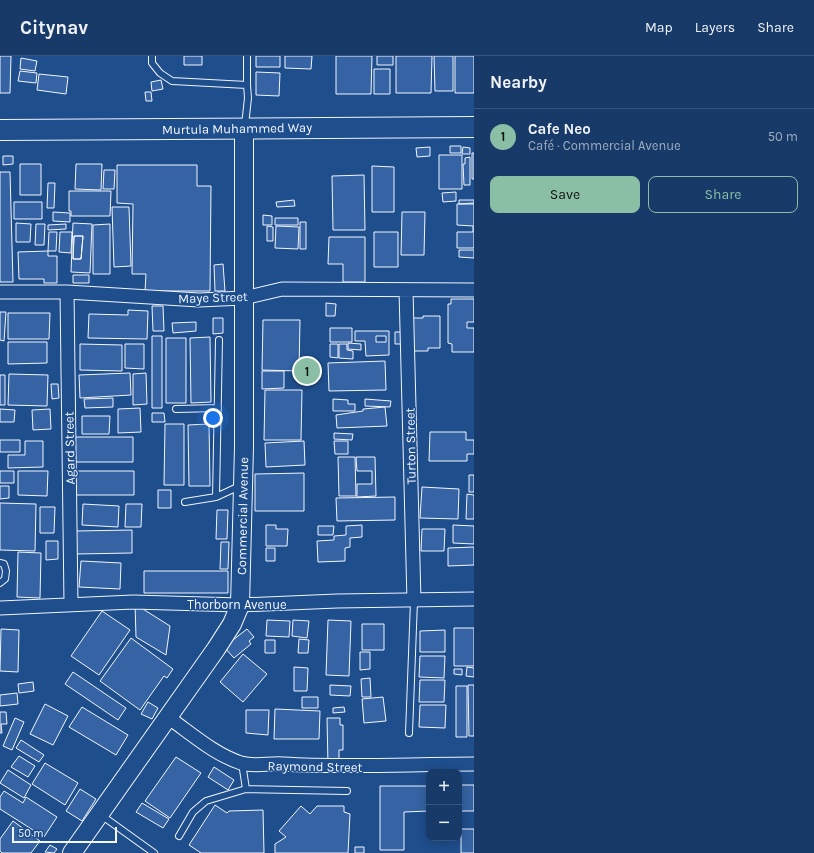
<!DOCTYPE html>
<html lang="en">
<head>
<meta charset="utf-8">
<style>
	body { margin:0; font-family:Karla,sans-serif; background:#20416f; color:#f1f3f6 }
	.controls { position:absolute; right:12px; bottom:12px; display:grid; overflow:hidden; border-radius:8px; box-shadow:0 2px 10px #0003 }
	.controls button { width:36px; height:36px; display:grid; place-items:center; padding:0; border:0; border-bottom:1px solid #36547d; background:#173a69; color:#f1f3f6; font:20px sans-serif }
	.scale { position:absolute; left:12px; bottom:10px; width:105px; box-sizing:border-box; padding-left:4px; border:2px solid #f2f6ff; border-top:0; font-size:11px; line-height:14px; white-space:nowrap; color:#f2f6ff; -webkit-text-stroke:3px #1f4e8c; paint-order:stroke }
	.you { position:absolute; left:213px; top:362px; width:14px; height:14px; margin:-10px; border:3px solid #fff; border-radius:50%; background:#1a73e8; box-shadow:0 0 0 6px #1a73e833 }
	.badge { display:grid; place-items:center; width:26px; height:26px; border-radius:50%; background:#8abfa5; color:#111; font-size:13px; font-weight:700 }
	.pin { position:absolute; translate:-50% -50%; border:2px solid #fff; box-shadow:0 1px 4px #0006 }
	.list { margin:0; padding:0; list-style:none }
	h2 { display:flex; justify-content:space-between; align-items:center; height:52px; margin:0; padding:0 16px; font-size:17px }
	h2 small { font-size:13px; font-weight:400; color:#9eadc0 }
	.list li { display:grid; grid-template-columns:26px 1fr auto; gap:12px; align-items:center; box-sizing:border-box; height:56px; padding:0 16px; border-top:1px solid #36547d }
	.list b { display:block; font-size:15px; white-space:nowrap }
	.list p { margin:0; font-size:13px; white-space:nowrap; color:#9eadc0 }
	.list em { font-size:13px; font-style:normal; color:#9eadc0 }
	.actions { display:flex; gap:8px; padding:12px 16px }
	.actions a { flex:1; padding:9px 0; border:1px solid #8abfa5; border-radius:8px; text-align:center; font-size:14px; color:#8abfa5 }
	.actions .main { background:#8abfa5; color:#111 }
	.map { position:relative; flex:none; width:474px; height:797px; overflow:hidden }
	header { display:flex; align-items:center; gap:24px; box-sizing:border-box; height:56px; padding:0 20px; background:#173a69; border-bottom:1px solid #36547d }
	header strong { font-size:19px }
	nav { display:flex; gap:22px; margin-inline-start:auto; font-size:14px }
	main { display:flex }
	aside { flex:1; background:#173a69 }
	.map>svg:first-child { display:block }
</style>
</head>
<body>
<header>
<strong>Citynav</strong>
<nav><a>Map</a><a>Layers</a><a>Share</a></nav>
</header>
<main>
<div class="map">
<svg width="474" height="797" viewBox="0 0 474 797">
	<rect width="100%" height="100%" fill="#1f4e8c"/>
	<!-- building -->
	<path fill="#3563a3" stroke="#f2f6ff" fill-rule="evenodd" d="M0,0H11L10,37H0Z
		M184,0H202V9H184Z
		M256,0H280V11H256Z
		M285,0H312L311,13L285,12Z
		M336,0H372L371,38H336Z
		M377,0H393V9H377Z
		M396,0H432L431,37H396Z
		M434,0H453V35H435Z
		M455,0H474V37H455Z
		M21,2L37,5L35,15L20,13Z
		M374,13H390V38H374Z
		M20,15L37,17L36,27L18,25Z
		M256,16L280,17L279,40L256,39Z
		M39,18L68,21L66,38L37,34Z
		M161,24L163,33L152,35L151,26Z
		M145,36H151L152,45H146Z
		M450,90H461V97H450Z
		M430,91V100L417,101L416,92Z
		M463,91L470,92V98H462Z
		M472,97H474V123H472Z
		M439,99H462V133H439Z
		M3,100H13V108L3,109Z
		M470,101V129H464L463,108H465V102Z
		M20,108H41V139H20Z
		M76,108H102L101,134L75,133Z
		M117,109H197V130H211L210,235H145L146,218H132L133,148L117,147Z
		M372,110L394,111V156H372Z
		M104,114H115L114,133H103Z
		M0,116H10L13,226H0Z
		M364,119L365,174H333L332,120Z
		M48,127H55L54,152H47Z
		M69,135H111L110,160H71V155H69Z
		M456,136V145L443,146L442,137Z
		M294,144L295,150L277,151L276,146Z
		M459,144H474V147L459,148Z
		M14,146H42V163H14Z
		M457,148H474V192H457V176H473V170L457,169Z
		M112,151H129L131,210L114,211Z
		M53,156L70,157V166L53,165Z
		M402,156H425L424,199H401Z
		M263,159L272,160V169H263Z
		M275,162H298V169H275Z
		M300,166H306V193H300Z
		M16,167L31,168L30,186H16Z
		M73,167L92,168L90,217L71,216ZM74,180H83L81,203H73Z
		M36,168H45L44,189H35Z
		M66,168V173L48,174V169Z
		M110,168V218H93V169Z
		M267,170L273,171V185H267Z
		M276,170L299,171L298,193L275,192Z
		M49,176H57L56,195H48Z
		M60,176H72L71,197L59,196Z
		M374,176H398V211H374Z
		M74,180H83L81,203H73Z
		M329,181H365V226H343V208H328Z
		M459,194H474V202L459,201Z
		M48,195V200H57V227H44V223H19L18,196Z
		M223,208L225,235H215L214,209Z
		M73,219H89V227H73Z
		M451,243H474V266H467V272H474V296H452V288L448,287V248H451Z
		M326,247L336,248L335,260H326Z
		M152,250H163L164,275H153Z
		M128,254L148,255L147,283L88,282L89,258L128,259Z
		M0,256H6L4,285L0,284Z
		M8,257H50L49,283H8Z
		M423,260H440V292H428V295H412L413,262H423Z
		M213,262H223V277L213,278Z
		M263,264H300L299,315L262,314Z
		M196,266V275L173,277L172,267Z
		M330,272H352V286H330Z
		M355,275H389V299L366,300L365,285H355ZM376,280H386V286H376Z
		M395,276H402V288H395Z
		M152,280H162V352H152Z
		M210,281L211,346L191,347L190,282Z
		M166,282H186V347H166Z
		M8,286H47V307L8,308Z
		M348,287L361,288V294L348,293Z
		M80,288L122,289V315L80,314Z
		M125,288H144V313L125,312Z
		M330,288H338V302L330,301Z
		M339,288H347V294L353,295V303L339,302Z
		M385,305L386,334L329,335L328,307Z
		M262,315H284V332L262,333Z
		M130,317L131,339L80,342L79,319Z
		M146,317L147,348L133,349V318Z
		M9,318L48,319L47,350L8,349Z
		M0,319H5V349H0Z
		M51,328H58L59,342L52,343Z
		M265,334H302L301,384H264Z
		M113,342V351L85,352L84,343Z
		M333,343L348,344V348H355V355H333Z
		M365,343L391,345L390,351L365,350Z
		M385,351L387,370L337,372L336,359L363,355V353Z
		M140,352L141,376L118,377V353Z
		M0,353L15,354L14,366H0Z
		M50,353L51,373L33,374L32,354Z
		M152,357H164L165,366H152Z
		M82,360H110L109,378H82Z
		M165,368H184V429H164Z
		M209,368L210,430H189L188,369Z
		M430,376H466V384H474V398H467V405H429Z
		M334,377L353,378L352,384L334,383Z
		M74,381H133V406H74Z
		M0,384H20V396H0Z
		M25,385H43V411L8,412V399H25Z
		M304,385L305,409L266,411L265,387Z
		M334,385H348V398H335Z
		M338,401H355L356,440H339Z
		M356,401H375L376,440L357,441V428H372V415H357Z
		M0,415H14V427H0Z
		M18,415H48L47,440L18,439Z
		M74,415H134V439H73Z
		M304,417V455H255V418Z
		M469,419H474V436H469Z
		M0,430H9V442L0,443Z
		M422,431L459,433L458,463L420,462Z
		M158,434H171V452H158Z
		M467,438L474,439V463H466Z
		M395,441V464L337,465L336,442Z
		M0,447L36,448L35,495L0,494Z
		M83,448L119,450L118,471L82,469Z
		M126,448H142L141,471H125Z
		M40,451H55L54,477H40Z
		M217,454H228L227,483H216Z
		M266,469H276V473H288L287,490H266Z
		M362,469V481L350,482V491L345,492V505L318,506L317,485L334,484V480L346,479V470Z
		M453,469L474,470V488L453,487Z
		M318,470H334L333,479H318Z
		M422,473H445L444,495H421Z
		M132,474V497L76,498V475Z
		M46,485H58V503L46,504Z
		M221,486H229L228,513H220Z
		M474,491V509L448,510V492Z
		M266,492H275V505H266Z
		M18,496L41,497L40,542L17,541Z
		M81,505L121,507L120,533L79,531Z
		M144,515H228V537H144Z
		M135,548L170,570L166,599L136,581Z
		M102,555L130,574L99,619L71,600Z
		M267,564L290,565L289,581L266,580Z
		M293,564L309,565L307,582L292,580Z
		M328,564L351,565L349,620L326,619Z
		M362,568H384V594H362Z
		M454,572H474V610H454Z
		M1,573L19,574L18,616L0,615Z
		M247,573L254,581L249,585L251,588L234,602L224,591Z
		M445,574V596H420V575Z
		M131,582L173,613L167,622L164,620L140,654L100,625Z
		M299,583L309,584L308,597H298Z
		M265,584H275V597H265Z
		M360,596H370V613L360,614Z
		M243,598L267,618L243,646L220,626Z
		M420,600H445L444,622L419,621Z
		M294,611L308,612L307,635H294Z
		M467,611L474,612V621L466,620Z
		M454,613H462V619L454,618Z
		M73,616L126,652L118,664L65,628Z
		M370,622L371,641H362L361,623Z
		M420,624H445L444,646H419Z
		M33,626L34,635L19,637L18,628Z
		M330,629L351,630L350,640L330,639Z
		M468,629H474V680H469Z
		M456,630H467V681H456Z
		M17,637L18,648L0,650V639Z
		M302,641H318V652H302Z
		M383,641L386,665L364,667L362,643Z
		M148,646L158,652L152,663L141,658Z
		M45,648L68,660L53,689L30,678Z
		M420,649H446L445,672L419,671Z
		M82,651L128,679L116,699L69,671Z
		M344,651L345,656L333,657V652Z
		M275,653L320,655L319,683H274Z
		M246,654H269L268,679L246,677Z
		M0,656H6L7,668H1L2,677H0Z
		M15,662L24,666L12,694L3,690Z
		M327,662H340V669H343V694H339V709H328Z
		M21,684L44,699L39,706L16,692Z
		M19,700L35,710L28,721L11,711Z
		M176,701L201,717L170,762L145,745Z
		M45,707L78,727L65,749L32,728Z
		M214,711L234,724L228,734L208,721Z
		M8,714L31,729L24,742L0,727Z
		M459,729H474V755H459Z
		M380,730H429V755L404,756V794H380Z
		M80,733L96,743L82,765L66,755Z
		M4,735L23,747L26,741L57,761L44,781L0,753V741Z
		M142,747L169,763L163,772L136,756Z
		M215,749L227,757L229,755L263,754L264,797H201L189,789Z
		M301,750L310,758L317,750H344V756L350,758L348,797H275V788L286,781L279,775Z
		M13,765L40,785L31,797H2L0,795V783Z
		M461,773H474V797H461Z
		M50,789L57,793L54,797L45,796Z
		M355,791H364V797H355Z"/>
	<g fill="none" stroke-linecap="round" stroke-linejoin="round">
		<!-- lane casing -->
		<g stroke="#f2f6ff" stroke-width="8">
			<path id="lane" d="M152,0V7L160,17L172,25L247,29L248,42L245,69
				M247,0V29
				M176,353L218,352
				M216,441L219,284
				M185,446L216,441L242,429
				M0,507L4,508L6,515L5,523L0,527
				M409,677L414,545
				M242,707L246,733
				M101,759L154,797
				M179,780L193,756L206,745L246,733L347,735"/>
		</g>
		<!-- street casing -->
		<g stroke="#f2f6ff" stroke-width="15">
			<path id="street" d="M406,234L414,545
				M0,236H67L199,244L244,242L282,233L474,234
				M67,236L71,548
				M0,552L133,546L240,549L337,545L474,543
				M169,662C192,678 214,698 241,707C254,711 269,707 283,708C347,712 410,708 474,708"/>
		</g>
		<!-- secondary casing -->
		<g stroke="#f2f6ff" stroke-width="20">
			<path id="secondary" d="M72,797L216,593L232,568L240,549L244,391V72"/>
		</g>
		<!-- primary casing -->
		<g stroke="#f2f6ff" stroke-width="22">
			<path id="primary" d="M0,74L474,71"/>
		</g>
		<!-- lane -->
		<use href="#lane" stroke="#1f4e8c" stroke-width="6"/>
		<!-- street -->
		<use href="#street" stroke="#1f4e8c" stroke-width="13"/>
		<!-- secondary -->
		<use href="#secondary" stroke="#1f4e8c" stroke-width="18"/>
		<!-- primary -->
		<use href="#primary" stroke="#1f4e8c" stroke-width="20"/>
	</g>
	<g text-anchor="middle" stroke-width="3" stroke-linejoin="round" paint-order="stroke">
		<!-- street labels -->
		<g font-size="13" fill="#f2f6ff" stroke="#1f4e8c">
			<text transform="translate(237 72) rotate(-1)" y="5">Murtula Muhammed Way</text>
			<text transform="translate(213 241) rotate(-2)" y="5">Maye Street</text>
			<text transform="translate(410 390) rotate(-91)" y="5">Turton Street</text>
			<text transform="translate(69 392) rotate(-91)" y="5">Agard Street</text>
			<text transform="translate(242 460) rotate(-89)" y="5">Commercial Avenue</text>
			<text x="237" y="553">Thorborn Avenue</text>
			<text transform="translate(315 710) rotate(1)" y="5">Raymond Street</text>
		</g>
	</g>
</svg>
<div class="controls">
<button>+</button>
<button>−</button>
</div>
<div class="scale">50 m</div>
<div class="you"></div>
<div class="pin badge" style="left:307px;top:315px">1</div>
</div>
<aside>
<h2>Nearby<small></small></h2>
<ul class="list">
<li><span class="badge">1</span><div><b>Cafe Neo</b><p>Café · Commercial Avenue</p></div><em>50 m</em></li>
</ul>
<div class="actions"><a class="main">Save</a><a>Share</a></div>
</aside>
</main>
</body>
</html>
